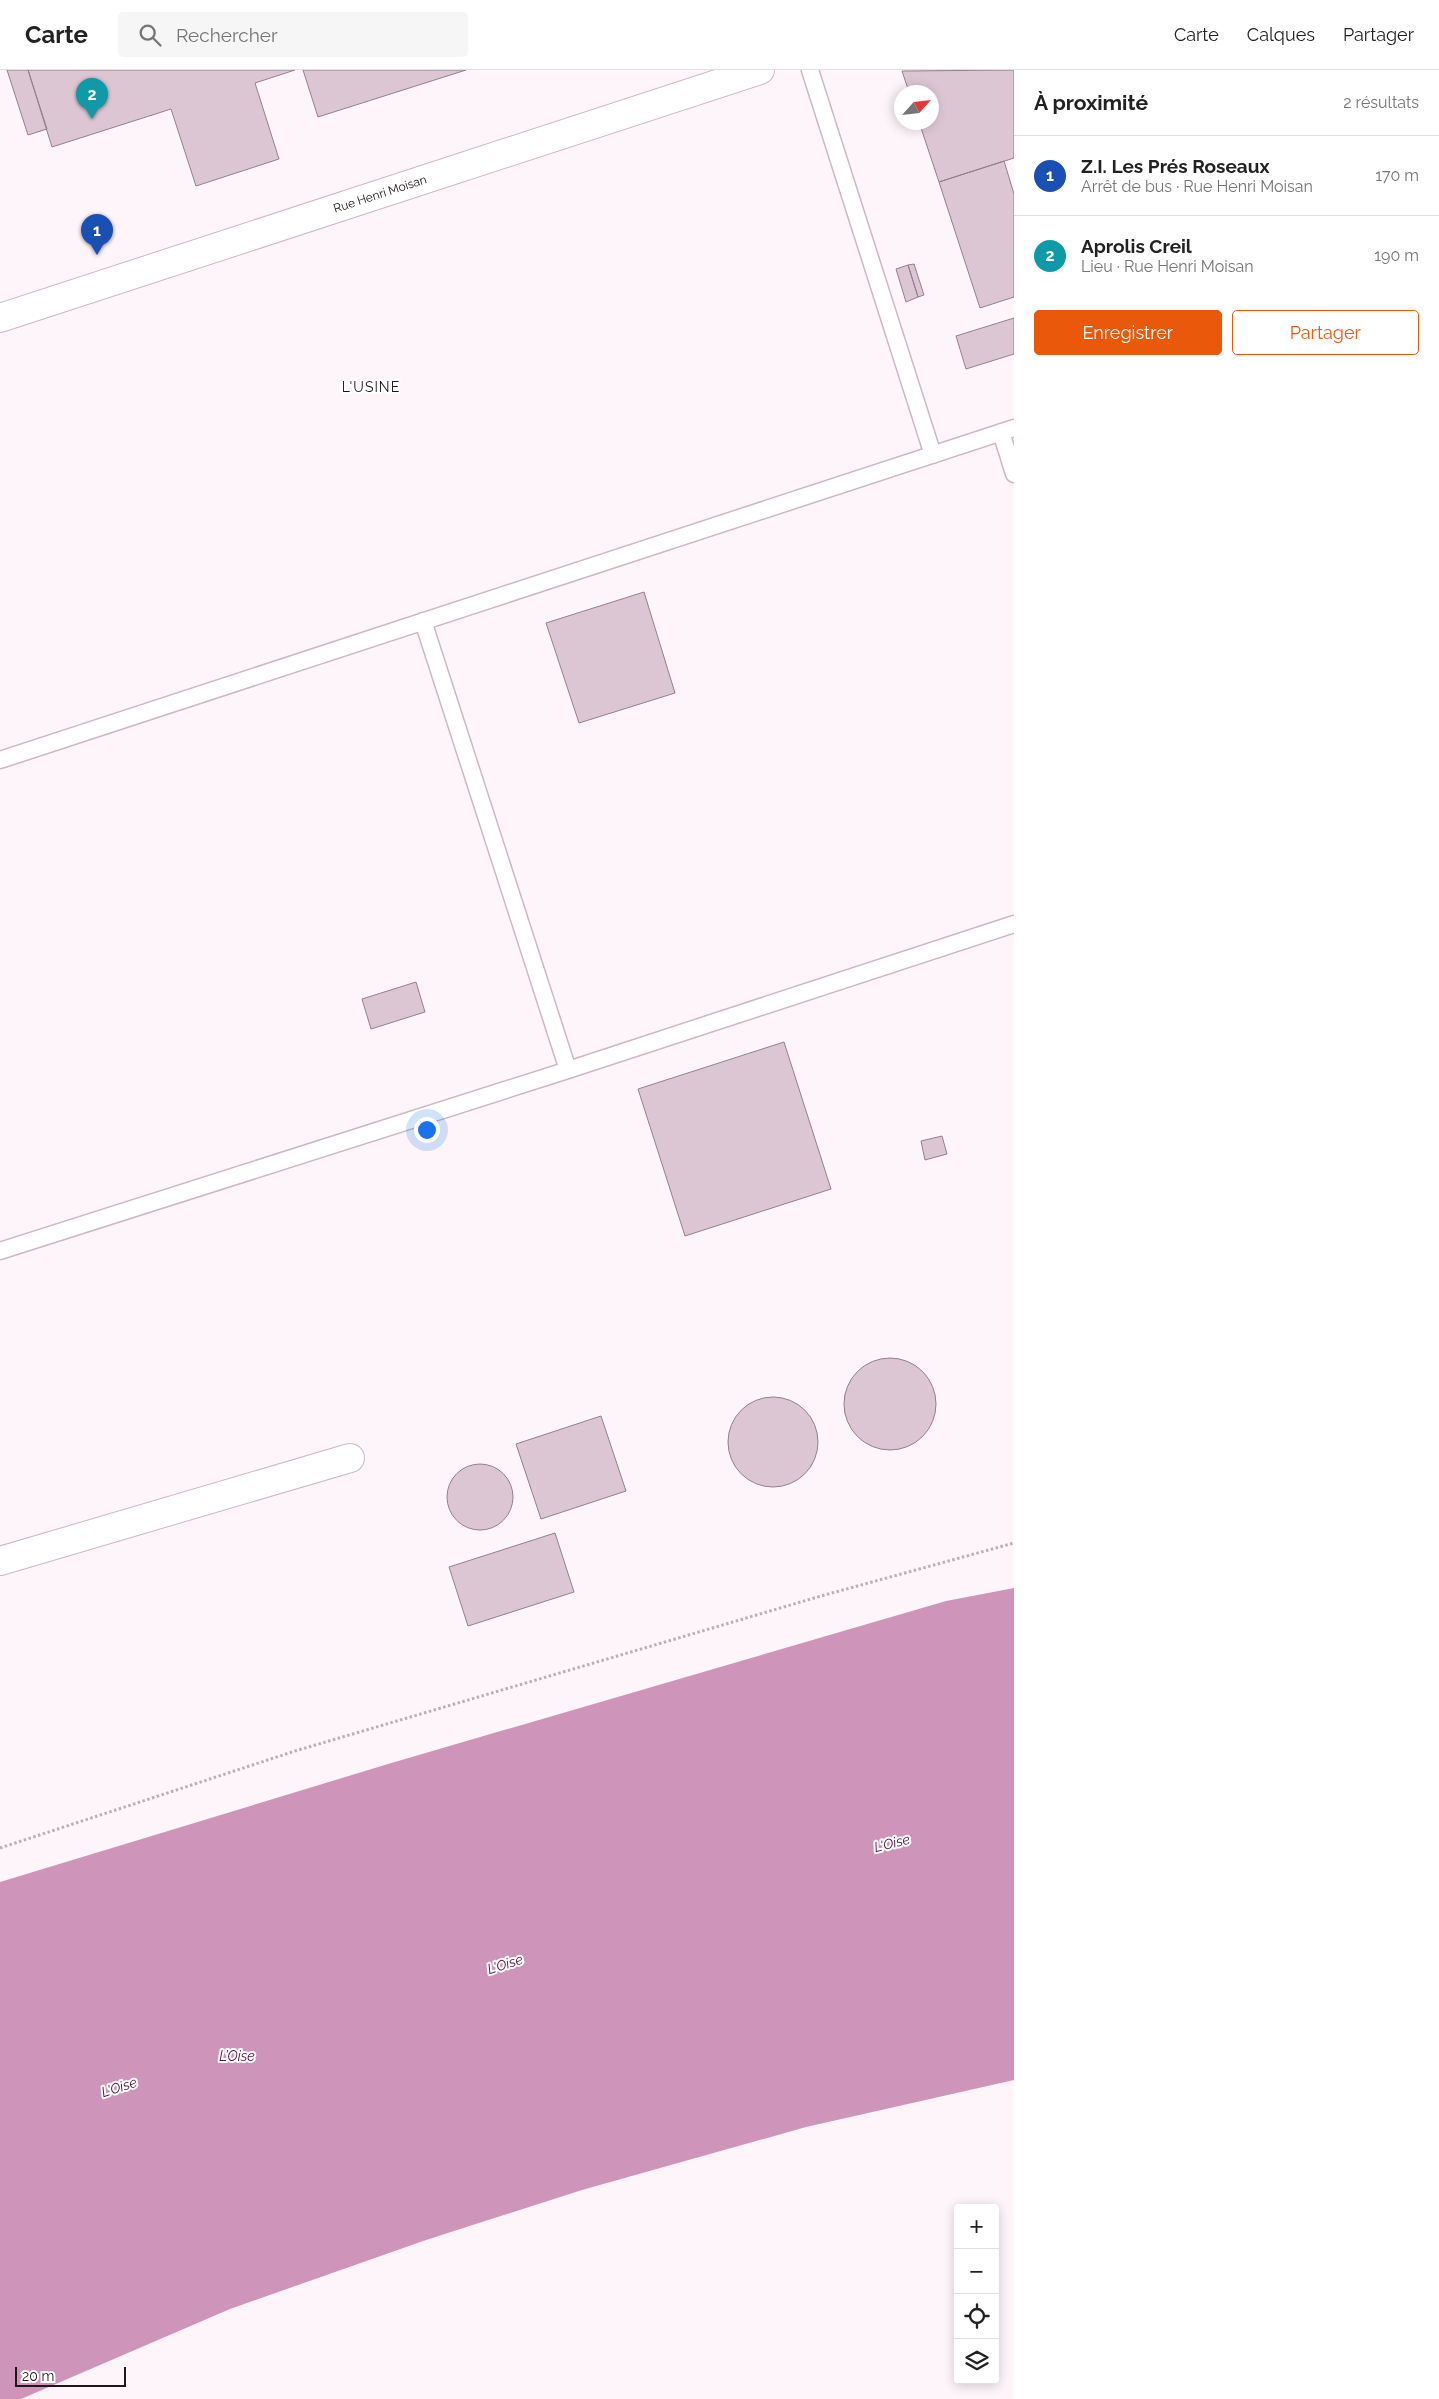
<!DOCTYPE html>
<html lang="fr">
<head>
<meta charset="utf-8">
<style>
	body { margin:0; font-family:Raleway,sans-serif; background:#f6f6f6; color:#222 }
	.controls { position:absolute; right:15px; bottom:15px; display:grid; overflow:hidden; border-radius:5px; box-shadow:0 2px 12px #0003 }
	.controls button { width:45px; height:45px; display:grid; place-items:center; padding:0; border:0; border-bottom:1px solid #e0e0e0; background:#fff; color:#222; font:25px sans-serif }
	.compass { position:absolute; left:894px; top:15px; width:45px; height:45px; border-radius:50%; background:#fff; box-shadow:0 2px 12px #0003; rotate:63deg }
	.scale { position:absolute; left:15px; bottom:12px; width:111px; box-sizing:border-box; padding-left:5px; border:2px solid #1e161b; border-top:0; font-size:14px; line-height:18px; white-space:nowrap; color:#1e161b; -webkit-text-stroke:4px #fff; paint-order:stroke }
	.you { position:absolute; left:426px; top:1059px; width:18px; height:18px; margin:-12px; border:4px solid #fff; border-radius:50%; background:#1a73e8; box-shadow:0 0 0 8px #1a73e833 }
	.badge { display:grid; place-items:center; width:32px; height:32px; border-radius:50%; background:#ea580c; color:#fff; font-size:16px; font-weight:700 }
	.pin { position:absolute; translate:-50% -41px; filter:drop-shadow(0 1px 2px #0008) }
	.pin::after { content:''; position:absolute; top:26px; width:18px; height:15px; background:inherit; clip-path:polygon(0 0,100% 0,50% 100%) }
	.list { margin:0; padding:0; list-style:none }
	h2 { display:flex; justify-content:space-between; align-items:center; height:65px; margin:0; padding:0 20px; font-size:21px }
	h2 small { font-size:16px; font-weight:400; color:#767676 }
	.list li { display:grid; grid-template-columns:32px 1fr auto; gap:15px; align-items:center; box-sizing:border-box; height:80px; padding:0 20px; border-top:1px solid #e0e0e0 }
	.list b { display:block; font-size:19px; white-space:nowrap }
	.list p { margin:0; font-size:16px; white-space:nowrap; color:#767676 }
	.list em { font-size:16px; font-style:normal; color:#767676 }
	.actions { display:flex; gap:10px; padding:15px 20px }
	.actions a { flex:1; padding:11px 0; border:1px solid #ea580c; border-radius:5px; text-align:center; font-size:18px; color:#ea580c }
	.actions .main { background:#ea580c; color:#fff }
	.icon { flex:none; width:28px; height:28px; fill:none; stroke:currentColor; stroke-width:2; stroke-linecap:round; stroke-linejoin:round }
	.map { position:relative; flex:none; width:1014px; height:2329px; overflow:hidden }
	header { display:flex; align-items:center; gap:30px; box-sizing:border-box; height:70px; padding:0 25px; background:#fff; border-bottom:1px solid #e0e0e0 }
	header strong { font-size:24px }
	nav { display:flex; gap:28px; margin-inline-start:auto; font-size:18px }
	.search { width:350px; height:45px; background:#f6f6f6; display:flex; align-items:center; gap:12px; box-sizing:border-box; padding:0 18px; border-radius:5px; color:#767676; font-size:19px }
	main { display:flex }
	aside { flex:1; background:#fff }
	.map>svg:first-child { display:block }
</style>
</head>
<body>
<header>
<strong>Carte</strong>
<div class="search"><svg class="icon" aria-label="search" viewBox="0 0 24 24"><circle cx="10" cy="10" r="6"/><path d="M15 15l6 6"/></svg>Rechercher</div>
<nav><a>Carte</a><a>Calques</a><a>Partager</a></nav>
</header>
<main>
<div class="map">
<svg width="1014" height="2329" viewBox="0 0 1014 2329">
	<rect width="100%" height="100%" fill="#fef5fa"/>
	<!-- water -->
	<path fill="#cf94b9" d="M1014,1518V2010L806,2057L582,2120L426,2170L230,2239L21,2329H0V1812L388,1694L946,1531Z"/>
	<!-- building -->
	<path fill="#ddc6d3" stroke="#957f8c" d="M7,0H28L47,59L28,65Z
		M28,0H295L255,13L279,89L196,116L171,39L52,77Z
		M303,0H466L318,47Z
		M1014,0V88L939,112L919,52H932V22H909L902,1Z
		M1004,91L1014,124V227L980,238L939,112Z
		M914,194L924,225L918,227L908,195Z
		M908,195L918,227L906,232L896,199Z
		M1014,248V284L966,299L956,266Z
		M644,522L675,623L579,653L546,553Z
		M416,912L425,942L371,959L362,929Z
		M784,972L831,1119L685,1166L638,1019Z
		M942,1066L947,1084L925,1090L921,1071Z
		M844 1334a46 46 0 1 1 92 0a46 46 0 1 1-92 0Z
		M728 1372a45 45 0 1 1 90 0a45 45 0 1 1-90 0Z
		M601,1346L626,1421L541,1449L516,1374Z
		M447 1427a33 33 0 1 1 66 0a33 33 0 1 1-66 0Z
		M555,1463L574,1522L468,1556L449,1497Z"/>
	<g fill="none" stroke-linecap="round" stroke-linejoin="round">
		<!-- service casing -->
		<g stroke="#ceb7c5" stroke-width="19">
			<path id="service" d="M810,0L933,385
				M1001,362L1014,404
				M423,551L568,1000
				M0,690L1014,358
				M0,1181L568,1000L1014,854"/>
		</g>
		<!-- minor casing -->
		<g stroke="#ceb7c5" stroke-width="30">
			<path id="minor" d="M0,248L760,0
				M0,1491L350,1388"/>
		</g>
		<!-- path -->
		<path stroke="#b9b0b5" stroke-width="3" stroke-dasharray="2.5 2.5" stroke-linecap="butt" d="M0,1778L295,1681L821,1526L1014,1473"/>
		<!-- service -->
		<use href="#service" stroke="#fff" stroke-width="16"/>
		<!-- minor -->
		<use href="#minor" stroke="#fff" stroke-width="28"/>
	</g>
	<g text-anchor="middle" stroke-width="4" stroke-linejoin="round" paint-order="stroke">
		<!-- street labels -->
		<g font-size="12" fill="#1e161b" stroke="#fff">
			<text transform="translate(380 124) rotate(-18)" y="4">Rue Henri Moisan</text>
		</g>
		<!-- neighbourhood labels -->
		<g font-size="14" letter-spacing="1" fill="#1e161b" stroke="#fff">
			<text x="371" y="322">L'USINE</text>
		</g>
		<!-- water labels -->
		<g font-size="14" font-style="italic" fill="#530d40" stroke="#fff">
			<text transform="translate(892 1773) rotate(-14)" y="5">L'Oise</text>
			<text transform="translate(505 1894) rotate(-18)" y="5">L'Oise</text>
			<text x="237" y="1991">L’Oise</text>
			<text transform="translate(119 2017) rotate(-18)" y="5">L'Oise</text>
		</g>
	</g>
</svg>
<div class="controls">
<button>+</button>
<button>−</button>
<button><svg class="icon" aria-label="locate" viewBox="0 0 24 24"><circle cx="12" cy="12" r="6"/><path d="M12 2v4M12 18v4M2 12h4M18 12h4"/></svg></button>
<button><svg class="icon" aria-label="layers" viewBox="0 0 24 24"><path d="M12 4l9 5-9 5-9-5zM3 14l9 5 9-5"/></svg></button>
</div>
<svg class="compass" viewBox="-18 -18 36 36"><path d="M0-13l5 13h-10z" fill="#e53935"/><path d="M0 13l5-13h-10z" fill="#767676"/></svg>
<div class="scale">20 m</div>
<div class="you"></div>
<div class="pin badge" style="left:97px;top:185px;background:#1a4fb4">1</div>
<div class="pin badge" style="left:92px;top:49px;background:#0f9aa8">2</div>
</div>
<aside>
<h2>À proximité<small>2 résultats</small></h2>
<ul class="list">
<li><span class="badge" style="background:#1a4fb4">1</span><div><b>Z.I. Les Prés Roseaux</b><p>Arrêt de bus · Rue Henri Moisan</p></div><em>170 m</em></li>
<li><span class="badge" style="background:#0f9aa8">2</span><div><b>Aprolis Creil</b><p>Lieu · Rue Henri Moisan</p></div><em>190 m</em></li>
</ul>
<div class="actions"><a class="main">Enregistrer</a><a>Partager</a></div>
</aside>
</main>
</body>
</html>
